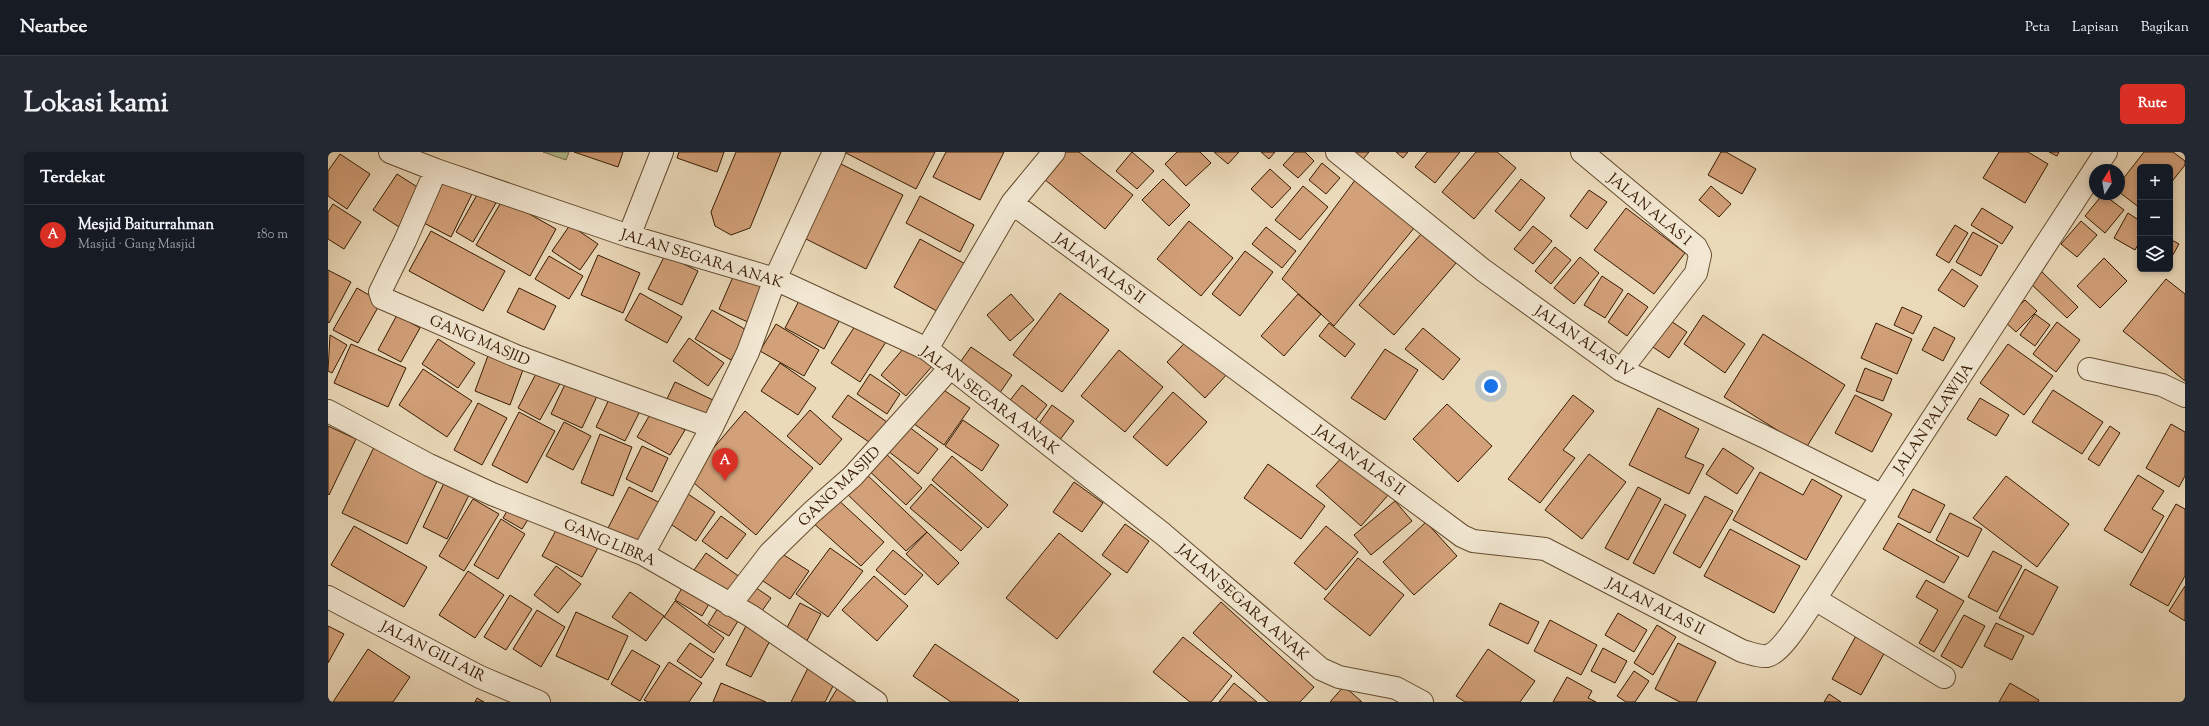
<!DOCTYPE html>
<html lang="id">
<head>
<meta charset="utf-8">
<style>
	body { margin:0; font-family:"Sorts Mill Goudy",serif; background:#242831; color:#f1f3f6 }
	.controls { position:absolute; right:12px; top:12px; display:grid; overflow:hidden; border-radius:6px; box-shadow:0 2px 6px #0003 }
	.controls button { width:36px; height:36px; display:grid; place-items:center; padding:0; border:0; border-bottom:1px solid #363941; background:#171b24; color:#f1f3f6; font:20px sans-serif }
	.compass { position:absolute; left:1761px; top:12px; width:36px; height:36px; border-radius:50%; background:#171b24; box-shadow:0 2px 6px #0003; rotate:11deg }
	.you { position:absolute; left:1163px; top:234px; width:14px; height:14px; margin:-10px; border:3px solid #fff; border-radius:50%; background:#1a73e8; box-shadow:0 0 0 6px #1a73e833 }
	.badge { display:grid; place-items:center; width:26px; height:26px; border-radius:50%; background:#d93025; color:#fff; font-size:13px; font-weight:700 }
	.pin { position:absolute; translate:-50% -33px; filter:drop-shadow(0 1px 2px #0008) }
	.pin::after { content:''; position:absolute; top:21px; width:14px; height:12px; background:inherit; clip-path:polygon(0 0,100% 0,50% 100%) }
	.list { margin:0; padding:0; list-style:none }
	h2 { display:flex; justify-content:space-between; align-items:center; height:52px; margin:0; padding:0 16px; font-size:17px }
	h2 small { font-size:13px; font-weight:400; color:#9ea1a6 }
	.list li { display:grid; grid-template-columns:26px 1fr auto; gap:12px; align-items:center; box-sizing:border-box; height:60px; padding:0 16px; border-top:1px solid #363941 }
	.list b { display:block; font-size:15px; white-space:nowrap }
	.list p { margin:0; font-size:13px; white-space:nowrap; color:#9ea1a6 }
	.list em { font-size:13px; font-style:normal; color:#9ea1a6 }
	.icon { flex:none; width:22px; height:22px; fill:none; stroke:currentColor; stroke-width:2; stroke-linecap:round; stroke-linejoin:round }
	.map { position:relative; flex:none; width:1857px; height:550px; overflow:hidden; border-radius:6px }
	header { display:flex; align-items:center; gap:24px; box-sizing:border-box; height:56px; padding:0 20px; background:#171b24; border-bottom:1px solid #363941 }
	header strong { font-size:19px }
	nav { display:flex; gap:22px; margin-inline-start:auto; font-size:14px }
	.intro { display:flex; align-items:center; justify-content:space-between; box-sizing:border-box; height:96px; padding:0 24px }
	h1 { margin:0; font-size:28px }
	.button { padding:10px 18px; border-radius:6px; background:#d93025; color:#fff; font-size:14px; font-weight:700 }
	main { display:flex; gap:24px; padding:0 24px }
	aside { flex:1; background:#171b24; border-radius:6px; box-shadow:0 2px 6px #0003 }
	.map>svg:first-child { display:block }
</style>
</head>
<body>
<header>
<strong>Nearbee</strong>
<nav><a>Peta</a><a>Lapisan</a><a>Bagikan</a></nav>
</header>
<div class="intro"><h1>Lokasi kami</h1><a class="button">Rute</a></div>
<main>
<aside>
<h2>Terdekat<small></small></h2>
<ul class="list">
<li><span class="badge">A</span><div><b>Mesjid Baiturrahman</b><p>Masjid · Gang Masjid</p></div><em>180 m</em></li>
</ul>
</aside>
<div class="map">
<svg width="1857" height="550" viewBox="0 0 1857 550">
	<rect width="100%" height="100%" fill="#ebdaba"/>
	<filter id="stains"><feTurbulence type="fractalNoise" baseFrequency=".005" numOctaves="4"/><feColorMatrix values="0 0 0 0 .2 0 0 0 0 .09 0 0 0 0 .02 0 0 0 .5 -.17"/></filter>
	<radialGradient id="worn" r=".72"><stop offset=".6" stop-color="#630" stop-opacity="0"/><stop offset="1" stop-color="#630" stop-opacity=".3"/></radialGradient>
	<!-- green -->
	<path fill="#b5c092" stroke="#766e49" d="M215,0H241L238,8Z"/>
	<!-- building -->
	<path fill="#d2a079" stroke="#371b00" d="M246,0H295L290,15Z
		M351,0H396L389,20L349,6Z
		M408,0H453L422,76L403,83L387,74L383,60Z
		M516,0H607L588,37Z
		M618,0H676L652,48L605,25Z
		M729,0H751L805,43L777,77L710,22Z
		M804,0L826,19L809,37L788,19Z
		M849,0H872L883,11L858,34L837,12Z
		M886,0H911L900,12Z
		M933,0H947L941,7Z
		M967,0H977L986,9L970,26L955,13Z
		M1014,0H1041L1030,13Z
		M1068,0H1080L1075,6Z
		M1099,0H1132L1107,31L1087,15Z
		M1148,0H1169L1188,16L1146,67L1114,40Z
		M1393,0H1398L1428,17L1414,42L1380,23Z
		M1671,0H1700L1720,12L1697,51L1655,26Z
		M1721,0H1731L1729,4Z
		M1816,0H1845L1857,9V13L1842,32V15H1812V56L1791,40V32Z
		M12,2L42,22L19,57L0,44V19Z
		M511,11L575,43L538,117L474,85Z
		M994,11L1012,26L998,42L981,28Z
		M942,17L963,36L944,56L923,37Z
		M1033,20L1091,70L1006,174L954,127Z
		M112,21L146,38L123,85L90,68Z
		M69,22L94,38L71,75L45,58Z
		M835,27L862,53L841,74L814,48Z
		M1193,27L1217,46L1192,79L1167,59Z
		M975,34L1000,55L972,88L947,68Z
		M1383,34L1403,52L1391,65L1371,48Z
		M1261,38L1279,50L1259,77L1242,64Z
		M150,41L168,51L145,90L128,80Z
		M1775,42L1796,58L1777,81L1757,64Z
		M592,44L646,73L632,100L578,71Z
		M175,47L228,77L202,124L148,93Z
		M5,52L33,70L16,97L0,87V60Z
		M1298,56L1357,101L1326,142L1266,98Z
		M1654,56L1685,75L1674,92L1643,73Z
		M1800,61L1812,69V89L1807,98L1786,86Z
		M861,69L905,106L873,144L829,107Z
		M1753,69L1769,83L1749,105L1733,92Z
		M242,73L270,92L252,118L224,99Z
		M1627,73L1640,81L1621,111L1608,103Z
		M1205,74L1224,89L1205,112L1186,97Z
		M938,75L968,99L954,116L924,92Z
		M103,79L177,119L155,159L81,119Z
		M1645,80L1670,94L1653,124L1628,110Z
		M1093,82L1128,111L1066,183L1031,153Z
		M592,87L641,114L614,162L566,135Z
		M1842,87L1851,92L1842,108Z
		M1227,95L1243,108L1223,132L1207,119Z
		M917,99L945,120L912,164L884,142Z
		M270,103L312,121L295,161L253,143Z
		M337,103L370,119L354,153L320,137Z
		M221,104L255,124L241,147L207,127Z
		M1252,105L1271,121L1246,152L1226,136Z
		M1776,106L1799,129L1772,156L1749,134Z
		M1624,117L1650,134L1636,155L1610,138Z
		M0,118L23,130L1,171L0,170Z
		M408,118L439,131L422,171L391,157Z
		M1713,119L1750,155L1739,166L1702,131Z
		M1274,124L1295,138L1277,166L1256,153Z
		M1838,127L1857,142V229L1795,179Z
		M29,136L53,150L30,191L5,178Z
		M191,136L228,154L216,178L179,160Z
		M312,141L354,165L339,191L297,168Z
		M475,141L515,162L496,197L457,176Z
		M732,141L781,178L734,240L685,203Z
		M1300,141L1320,155L1299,184L1280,170Z
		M683,142L706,168L682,189L659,163Z
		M970,142L993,162L956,204L933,184Z
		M1697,148L1709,159L1688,180L1676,169Z
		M1574,155L1594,164L1585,182L1566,173Z
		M384,158L420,179L403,208L367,187Z
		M1707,162L1722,173L1707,194L1692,183Z
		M69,163L92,176L73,210L50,198Z
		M1375,163L1417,192L1397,221L1356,192Z
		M1340,167L1359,180L1341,206L1322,193Z
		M1729,170L1752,188L1728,220L1705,202Z
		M529,171L558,190L532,230L503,211Z
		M1001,171L1027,192L1017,205L991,184Z
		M1548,171L1584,187L1569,222L1533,206Z
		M448,172L491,198L476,224L432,199Z
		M1606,175L1627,186L1615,209L1594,198Z
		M1095,176L1132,207L1115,228L1077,197Z
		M1435,182L1517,233L1478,296L1396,245Z
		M2,183L19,193L4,221L0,219Z
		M863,184L901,220L877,246L839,210Z
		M361,186L396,211L380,234L345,209Z
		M110,187L147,211L130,236L94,212Z
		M580,191L606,212L578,244L553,223Z
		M23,192L78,216L60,255L6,231Z
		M1680,192L1725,224L1696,263L1652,231Z
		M643,195L684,223L669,245L628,216Z
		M1057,197L1090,218L1057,268L1023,246Z
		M791,198L835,235L797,280L753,244Z
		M161,201L196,215L182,253L147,239Z
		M452,211L488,236L470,263L433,239Z
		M211,216L234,228L212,268L190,256Z
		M1537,216L1564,227L1555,249L1528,239Z
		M95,217L144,249L119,285L71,253Z
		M542,222L572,242L559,262L529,242Z
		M240,226L271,240L254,276L223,262Z
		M347,230L385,248L377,267L338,249Z
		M607,232L642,256L616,293L582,269Z
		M694,233L719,253L702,275L676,256Z
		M1725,238L1775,270L1754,302L1704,270Z
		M845,240L879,270L839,314L805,285Z
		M284,241L314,255L297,289L268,275Z
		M520,243L559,270L544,292L504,265Z
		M1245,243L1266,259L1235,298L1247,306L1212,351L1180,327Z
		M1527,243L1564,262L1544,300L1507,281Z
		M1652,246L1681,263L1668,284L1639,267Z
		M150,251L179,266L154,313L126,298Z
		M1119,252L1164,294L1130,330L1085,287Z
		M724,253L746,269L731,289L710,273Z
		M1330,256L1371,277L1357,305L1376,313L1361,342L1301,313Z
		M482,258L514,287L492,313L459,284Z
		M324,259L357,278L342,303L309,285Z
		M417,259L485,316L428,383L360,326Z
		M191,260L227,279L199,331L164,313Z
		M635,268L671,293L654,319L617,294Z
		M236,270L263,284L245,318L218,304Z
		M576,271L610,297L590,322L556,296Z
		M1843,272L1857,280V324L1851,335L1818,316Z
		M0,274L28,287L1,343L0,342Z
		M1782,274L1792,281L1771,314L1760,307Z
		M272,282L304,295L285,344L253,331Z
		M47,293L112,323L79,392L14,361Z
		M314,294L340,306L324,340L298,327Z
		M1395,296L1426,316L1409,342L1378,322Z
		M554,298L594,336L578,353L538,316Z
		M1261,302L1298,330L1254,387L1217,358Z
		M1016,303L1061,342L1033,374L988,334Z
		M624,304L680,353L660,376L604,328Z
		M940,312L997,354L973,387L916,346Z
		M534,318L599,380L578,399L515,338Z
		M1432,320L1475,343L1484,327L1514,344L1478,408L1405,368Z
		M1810,323L1836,339L1824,357L1836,364L1814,401L1776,378Z
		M1678,324L1741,372L1709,415L1645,366Z
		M117,329L142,341L119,387L95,375Z
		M746,330L775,351L754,380L725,360Z
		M603,332L654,376L633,399L582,356Z
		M301,335L336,353L313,396L279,378Z
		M1310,335L1333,347L1300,408L1277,396Z
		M1585,337L1617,353L1602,381L1570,365Z
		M357,340L387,360L368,389L338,369Z
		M1377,344L1405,359L1372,416L1345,401Z
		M507,345L556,390L533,414L484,370Z
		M145,347L171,362L136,419L111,404Z
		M1067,349L1084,369L1043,403L1026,383Z
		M183,352L203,363L194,377L175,366Z
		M1337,352L1358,363L1326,422L1305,411Z
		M1848,352L1857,357V424L1840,454L1802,433Z
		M1622,361L1654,377L1640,405L1608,388Z
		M393,364L418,382L399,407L374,389Z
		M173,367L197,382L170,427L146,413Z
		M1098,370L1129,404L1086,443L1055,410Z
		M1570,371L1631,405L1616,431L1555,397Z
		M797,372L821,389L799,421L774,403Z
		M231,373L271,394L254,425L214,404Z
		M26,374L99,415L76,455L3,413Z
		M998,374L1030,400L998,438L966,411Z
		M1402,377L1472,414L1446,461L1376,424Z
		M599,380L631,411L610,433L578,402Z
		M731,381L783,422L729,487L678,446Z
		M502,396L535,419L500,465L468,442Z
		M448,398L481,419L462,447L429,425Z
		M565,398L595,423L577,443L548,418Z
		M1665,399L1694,414L1669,460L1640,445Z
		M378,401L416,428L404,445L366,418Z
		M1030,406L1076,443L1042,484L996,447Z
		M228,414L253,432L230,461L206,443Z
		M1697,417L1730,435L1705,483L1671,466Z
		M140,419L176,443L147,486L111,463Z
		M546,424L580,454L549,489L514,458Z
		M1598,428L1636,449L1606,500L1591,491L1610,458L1588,445Z
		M358,429L385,445L374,464L347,448Z
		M421,431L443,446L429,466L407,452Z
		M1857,434V469L1841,459Z
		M302,440L336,464L318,489L284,465Z
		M182,443L204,457L178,498L156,485Z
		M347,449L396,486L386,501L336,465Z
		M893,450L986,535L972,550H941L865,481Z
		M393,451L413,464L401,484L380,472Z
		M472,451L493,462L476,494L455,483Z
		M1172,451L1211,470L1200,492L1161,473Z
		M209,458L237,475L213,515L185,497Z
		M248,460L300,484L280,528L228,504Z
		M1290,461L1319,478L1306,500L1277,483Z
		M1636,463L1657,474L1634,516L1613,504Z
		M421,468L446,481L423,525L398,513Z
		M1222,468L1269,493L1253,523L1206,499Z
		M1668,471L1696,484L1684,508L1656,494Z
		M1329,473L1348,485L1325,523L1306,511Z
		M0,474L16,482L0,511Z
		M1529,482L1558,498L1533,543L1504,527Z
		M855,485L904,524L883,550H862L825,520Z
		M362,491L386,507L373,526L349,509Z
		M1350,491L1388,510L1368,550H1352L1327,537Z
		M607,492L691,548L689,550H623L585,524Z
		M1275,496L1299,509L1287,531L1263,519Z
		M40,497L82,525L65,550H5Z
		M1160,497L1207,529L1192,550H1137L1128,544Z
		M304,498L332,514L312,549L283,532Z
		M341,510L374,531L361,550H320L316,548Z
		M482,512L509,526L497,550H463Z
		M1306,519L1321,529L1307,550H1298L1289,544Z
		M1239,525L1264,539L1260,546L1268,550H1225Z
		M393,531L438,550H385Z
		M906,531L929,550H891Z
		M1682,531L1711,548L1710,550H1671Z
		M512,532L541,550H501Z
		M1016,534L1034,550H1002Z
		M1501,542L1513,550H1496Z
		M149,546L156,550H147Z"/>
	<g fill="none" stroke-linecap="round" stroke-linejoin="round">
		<!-- minor casing -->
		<g stroke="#644b2e" stroke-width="24">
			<path id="minor" d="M62,0L108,18L301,84L447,127L599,197L835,382L993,517L1011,525L1068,536L1094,550
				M1009,0L1155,118L1293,218L1435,284L1553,343
				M1254,0L1368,95L1372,103L1368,121L1293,218
				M108,18L77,89L52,140L54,146L188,204L384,275
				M684,51L1134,384L1145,389L1217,397L1414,499C1422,501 1431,505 1439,504C1454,501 1477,461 1487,447L1778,0
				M301,84L334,0
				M599,197L684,51L726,0
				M1761,217L1834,233L1857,244
				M0,259L101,313L164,342L315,402L423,464L548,550
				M315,402L384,275L420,200L447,127L506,0
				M0,445L152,525L211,550
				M1487,447L1616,525
				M402,453L442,401L484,360L525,324L622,216"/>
		</g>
		<!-- minor -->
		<use href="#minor" stroke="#f2e7d2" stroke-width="22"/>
	</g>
	<g text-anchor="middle" stroke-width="3" stroke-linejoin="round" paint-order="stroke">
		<!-- street labels -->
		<g font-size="15" fill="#371b00" stroke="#f2e7d2">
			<text transform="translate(1322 57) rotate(40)" y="5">JALAN ALAS I</text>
			<text transform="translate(374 106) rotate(17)" y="5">JALAN SEGARA ANAK</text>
			<text transform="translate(772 116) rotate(36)" y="5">JALAN ALAS II</text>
			<text transform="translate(152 188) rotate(23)" y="5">GANG MASJID</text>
			<text transform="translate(1256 189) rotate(34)" y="5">JALAN ALAS IV</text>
			<text transform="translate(662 248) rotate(37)" y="5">JALAN SEGARA ANAK</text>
			<text transform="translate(1605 266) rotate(-56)" y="5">JALAN PALAWIJA</text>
			<text transform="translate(1032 308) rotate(36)" y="5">JALAN ALAS II</text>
			<text transform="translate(511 334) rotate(-44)" y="5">GANG MASJID</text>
			<text transform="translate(282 390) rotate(23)" y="5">GANG LIBRA</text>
			<text transform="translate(915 450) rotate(41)" y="5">JALAN SEGARA ANAK</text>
			<text transform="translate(1328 454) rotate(27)" y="5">JALAN ALAS II</text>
			<text transform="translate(105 499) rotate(27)" y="5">JALAN GILI AIR</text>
		</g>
	</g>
	<rect width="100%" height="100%" filter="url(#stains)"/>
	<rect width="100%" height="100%" fill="url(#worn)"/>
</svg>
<div class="controls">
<button>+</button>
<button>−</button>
<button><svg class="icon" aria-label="layers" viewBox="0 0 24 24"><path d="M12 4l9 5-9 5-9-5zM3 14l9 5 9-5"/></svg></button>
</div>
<svg class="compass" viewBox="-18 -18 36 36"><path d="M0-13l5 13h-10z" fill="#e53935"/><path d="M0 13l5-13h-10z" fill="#9ea1a6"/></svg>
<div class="you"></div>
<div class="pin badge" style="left:397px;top:329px">A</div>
</div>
</main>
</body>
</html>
